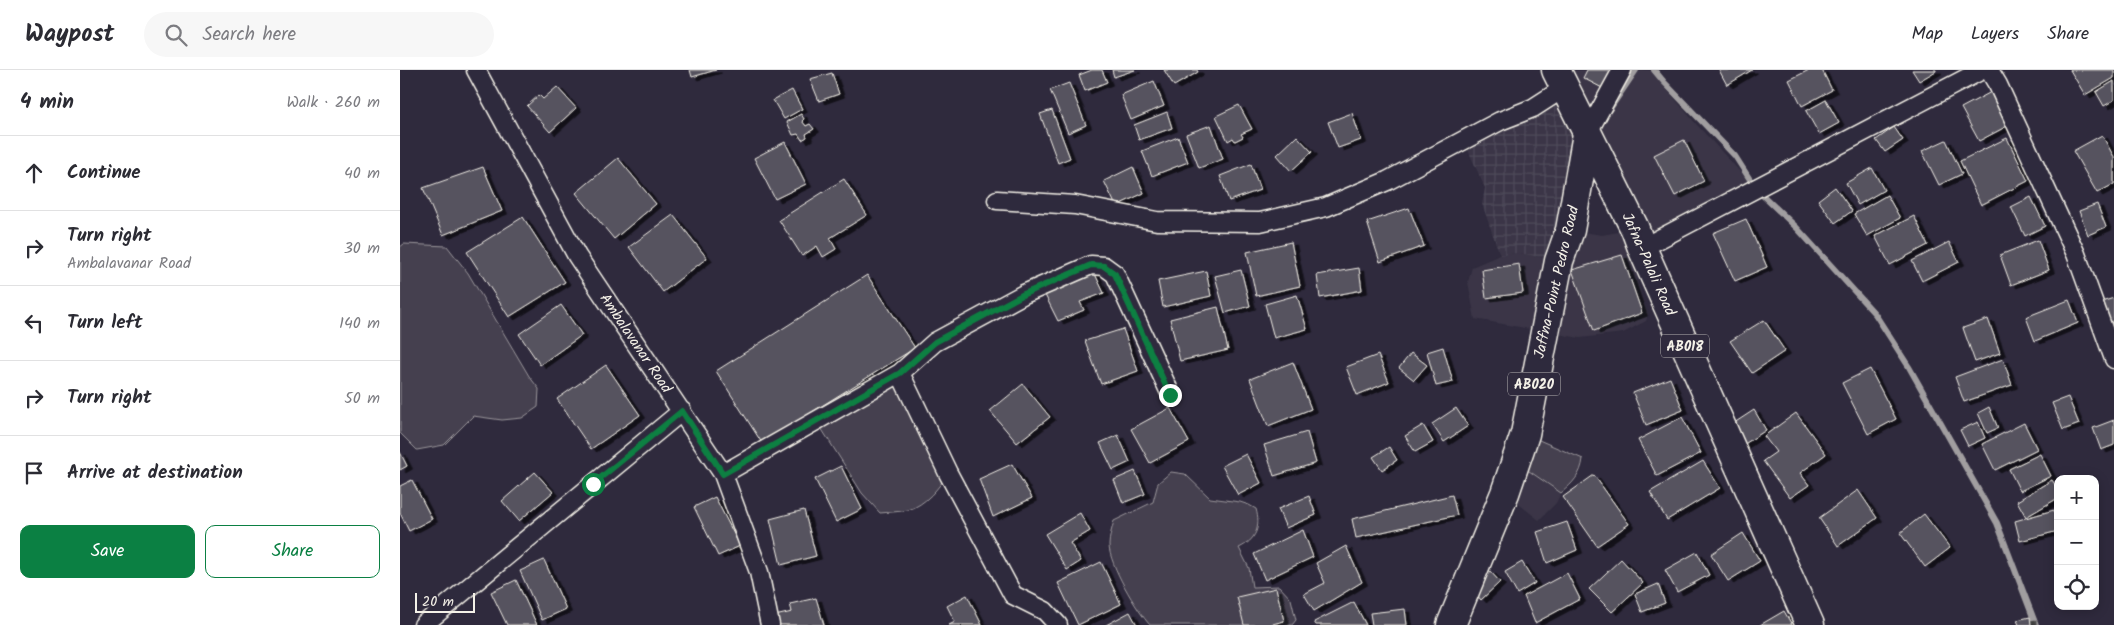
<!DOCTYPE html>
<html lang="en">
<head>
<meta charset="utf-8">
<style>
	body { margin:0; font-family:Kalam,sans-serif; background:#f7f7f7; color:#2b2b33 }
	.controls { position:absolute; right:15px; bottom:15px; display:grid; overflow:hidden; border-radius:10px; box-shadow:0 2px 12px #0003 }
	.controls button { width:45px; height:45px; display:grid; place-items:center; padding:0; border:0; border-bottom:1px solid #e1e1e2; background:#fff; color:#2b2b33; font:25px sans-serif }
	.scale { position:absolute; left:15px; bottom:12px; width:60px; box-sizing:border-box; padding-left:5px; border:2px solid #f4f1e8; border-top:0; font-size:14px; line-height:18px; white-space:nowrap; color:#f4f1e8; -webkit-text-stroke:4px #2f2a3d; paint-order:stroke }
	.stop { position:absolute; width:15px; height:15px; margin:-11px; border:4px solid #0b8043; border-radius:50%; background:#fff }
	.stop.end { background:#0b8043; border-color:#fff; box-shadow:0 1px 5px #0008 }
	.list { margin:0; padding:0; list-style:none }
	h2 { display:flex; justify-content:space-between; align-items:center; height:65px; margin:0; padding:0 20px; font-size:21px }
	h2 small { font-size:16px; font-weight:400; color:#7c7c81 }
	.list li { display:grid; grid-template-columns:32px 1fr auto; gap:15px; align-items:center; box-sizing:border-box; height:75px; padding:0 20px; border-top:1px solid #e1e1e2 }
	.list b { display:block; font-size:19px; white-space:nowrap }
	.list p { margin:0; font-size:16px; white-space:nowrap; color:#7c7c81 }
	.list em { font-size:16px; font-style:normal; color:#7c7c81 }
	.actions { display:flex; gap:10px; padding:15px 20px }
	.actions a { flex:1; padding:11px 0; border:1px solid #0b8043; border-radius:10px; text-align:center; font-size:18px; color:#0b8043 }
	.actions .main { background:#0b8043; color:#fff }
	.icon { flex:none; width:28px; height:28px; fill:none; stroke:currentColor; stroke-width:2; stroke-linecap:round; stroke-linejoin:round }
	.map { position:relative; flex:none; width:1714px; height:555px; overflow:hidden }
	header { display:flex; align-items:center; gap:30px; box-sizing:border-box; height:70px; padding:0 25px; background:#fff; border-bottom:1px solid #e1e1e2 }
	header strong { font-size:24px }
	nav { display:flex; gap:28px; margin-inline-start:auto; font-size:18px }
	.search { width:350px; height:45px; background:#f7f7f7; display:flex; align-items:center; gap:12px; box-sizing:border-box; padding:0 18px; border-radius:28px; color:#7c7c81; font-size:19px }
	main { display:flex }
	aside { flex:1; background:#fff }
	.map>svg:first-child { display:block }
</style>
</head>
<body>
<header>
<strong>Waypost</strong>
<div class="search"><svg class="icon" aria-label="search" viewBox="0 0 24 24"><circle cx="10" cy="10" r="6"/><path d="M15 15l6 6"/></svg>Search here</div>
<nav><a>Map</a><a>Layers</a><a>Share</a></nav>
</header>
<main>
<aside>
<h2>4 min<small>Walk · 260 m</small></h2>
<ul class="list">
<li><svg class="icon" aria-label="ahead" viewBox="0 0 24 24"><path d="M12 20V5M6 11l6-6 6 6"/></svg><div><b>Continue</b></div><em>40 m</em></li>
<li><svg class="icon" aria-label="right" viewBox="0 0 24 24"><path d="M7 20v-9h11M14 6l5 5-5 5"/></svg><div><b>Turn right</b><p>Ambalavanar Road</p></div><em>30 m</em></li>
<li><svg class="icon" aria-label="left" viewBox="0 0 24 24"><path d="M17 20v-9H6M10 6l-5 5 5 5"/></svg><div><b>Turn left</b></div><em>140 m</em></li>
<li><svg class="icon" aria-label="right" viewBox="0 0 24 24"><path d="M7 20v-9h11M14 6l5 5-5 5"/></svg><div><b>Turn right</b></div><em>50 m</em></li>
<li><svg class="icon" aria-label="arrive" viewBox="0 0 24 24"><path d="M6 21V4h12l-3 4 3 4H6"/></svg><div><b>Arrive at destination</b></div></li>
</ul>
<div class="actions"><a class="main">Save</a><a>Share</a></div>
</aside>
<div class="map">
<svg width="1714" height="555" viewBox="0 0 1714 555">
	<defs>
		<pattern id="industrial-grid" width="8" height="8" patternUnits="userSpaceOnUse" patternTransform="scale(1.25)"><rect width="8" height="8" fill="#3b3647"/><path d="M0 4h8M4 0v8" fill="none" stroke="#4e4a59"/></pattern>
		<filter id="shadow"><feDropShadow dx="5.5" dy="3" stdDeviation="0" flood-color="#0009"/></filter>
	</defs>
	<rect width="100%" height="100%" fill="#2f2a3d"/>
	<filter id="ink" filterUnits="userSpaceOnUse"><feTurbulence type="fractalNoise" baseFrequency=".02" numOctaves="2"/><feDisplacementMap in="SourceGraphic" scale="10" xChannelSelector="R" yChannelSelector="G"/><feConvolveMatrix kernelMatrix="1 2 1 2 8 2 1 2 1" color-interpolation-filters="sRGB"/></filter>
	<g filter="url(#ink)">
		<!-- built -->
		<path fill="#3b3647" d="M1156,0H1250L1297,55L1356,119L1242,178L1237,211L1248,244L1246,251L1223,263L1180,268L1075,249L1068,212L1072,197L1100,185L1119,183L1159,191L1170,160L1202,165L1235,159Z
			M1116,392L1161,423L1156,433L1139,450L1105,423Z"/>
		<!-- industrial -->
		<path fill="url(#industrial-grid)" d="M1164,18L1187,64L1159,191L1119,183L1100,185L1082,134L1085,118L1064,71Z"/>
		<!-- grass -->
		<path fill="#454050" stroke="#9c989c" d="M4,174L47,176L68,203L129,306L139,319L138,337L122,348L102,350L73,346L44,375L17,380L0,363V177Z
			M500,303L548,403C539,418 525,435 508,440C499,442 489,442 480,443L462,423L416,350Z
			M1125,364L1183,389C1181,405 1173,413 1161,423L1116,392Z
			M771,402L785,404L810,428L840,432L849,435L856,439C861,457 856,470 839,478L849,498L852,517L879,516L891,529L896,550L892,555H750C737,541 709,494 709,475C709,468 712,458 714,451L753,432L758,413Z"/>
		<g fill="none" stroke-linecap="round" stroke-linejoin="round">
			<!-- stream -->
			<path stroke="#a19ea0" stroke-width="6" d="M1254,0L1264,12L1335,86L1356,119L1397,158L1475,244L1509,297L1597,453L1636,555
				M1209,40L1236,0"/>
		</g>
		<!-- building -->
		<path fill="#56525f" stroke="#f4f1e8" filter="url(#shadow)" d="M290,0H316L292,7Z
			M692,0H702L707,12L685,21L679,5Z
			M712,0H735L714,7Z
			M764,0H797L798,2L774,16Z
			M1187,0H1221L1210,22L1183,8Z
			M1319,0H1352L1327,15Z
			M1409,0H1422L1432,20L1402,36L1389,10Z
			M1512,0H1536V1L1519,11Z
			M1670,0H1714V8L1685,25Z
			M432,3L439,24L419,31L410,9Z
			M754,11L764,36L731,50L721,25Z
			M1714,11V30L1704,36L1696,22Z
			M669,13L686,55L668,63L650,20Z
			M157,17L176,38L150,62L127,36L139,25L143,29Z
			M392,20L402,39L384,49L373,30Z
			M1593,21L1611,54L1579,71L1561,38Z
			M1426,30L1439,53L1419,64L1406,41Z
			M839,35L852,59L841,64L843,67L835,71L833,68L828,71L816,46Z
			M652,40L670,88L658,93L640,44Z
			M767,42L772,58L739,70L734,55Z
			M952,43L961,70L938,78L928,52Z
			M401,44L404,49L402,51L406,56L410,54L414,59L406,64L407,67L402,70L398,64L393,65L387,52Z
			M811,55L823,89L799,98L786,64Z
			M1494,57L1503,70L1485,82L1476,70Z
			M1702,65L1714,87V114L1697,123L1673,81Z
			M897,66L912,82L891,101L877,85Z
			M778,67L788,92L752,106L742,81Z
			M1607,68L1628,111L1581,135L1560,91Z
			M1284,70L1304,111L1275,126L1254,85Z
			M1546,70L1562,104L1539,115L1522,81Z
			M385,72L406,114L375,129L354,88Z
			M218,88L256,134L214,169L176,123Z
			M851,94L860,120L829,131L820,106Z
			M83,97L102,141L43,165L23,118Z
			M733,97L744,123L716,136L704,111Z
			M1472,98L1484,120L1458,135L1446,113Z
			M444,109L467,145L430,168L436,179L423,187L417,176L402,186L379,150Z
			M1435,117L1452,141L1435,153L1418,130Z
			M1487,125L1500,148L1467,166L1454,144Z
			M1631,127L1645,156L1625,166L1611,137Z
			M1697,134L1706,157L1688,165L1679,141Z
			M1009,138L1024,176L980,192L967,152Z
			M273,145L307,188L263,222L229,177Z
			M1514,146L1528,175L1490,195L1475,166Z
			M123,147L165,212L109,247L67,182Z
			M1346,149L1367,197L1335,211L1313,163Z
			M1638,170L1649,200L1611,215L1600,185Z
			M891,172L900,216L856,226L847,182Z
			M1549,172L1559,192L1522,211L1512,191Z
			M1222,185L1242,243L1194,261L1172,200Z
			M1119,194L1123,223L1086,228L1082,200Z
			M959,198L962,220L920,228L917,205Z
			M841,200L850,236L825,243L815,206Z
			M806,201L811,226L763,237L758,211Z
			M694,202L704,223L680,232L684,240L658,251L644,223Z
			M467,205L515,278L362,373L316,301Z
			M897,225L907,259L874,268L865,234Z
			M1714,228V252L1706,255L1698,233Z
			M1669,230L1678,253L1635,271L1626,247Z
			M161,235L182,265L140,295L119,264Z
			M818,237L828,280L780,291L770,249Z
			M1588,249L1600,283L1575,292L1563,258Z
			M1364,250L1385,281L1352,303L1330,271Z
			M723,259L738,301L701,314L685,271Z
			M1043,277L1053,312L1036,316L1027,282Z
			M1011,283L1027,295L1014,310L999,298Z
			M978,285L989,312L957,325L946,297Z
			M1603,289L1612,315L1564,332L1555,307Z
			M893,292L911,339L868,356L850,309Z
			M206,295L240,345L191,379L157,329Z
			M1470,299L1496,349L1468,364L1442,313Z
			M1270,308L1283,340L1246,355L1233,323Z
			M623,314L650,347L617,373L590,341Z
			M1668,327L1679,354L1663,360L1652,333Z
			M1589,337L1598,358L1587,363L1578,343Z
			M770,338L789,372L750,393L731,359Z
			M1056,338L1068,356L1044,372L1032,354Z
			M1354,340L1366,360L1340,377L1328,357Z
			M1396,343L1426,384L1400,403L1409,415L1390,428L1363,391L1376,382L1364,366Z
			M1282,347L1301,383L1257,406L1238,370Z
			M1714,350V375L1701,380L1693,358Z
			M1578,352L1585,368L1568,376L1560,360Z
			M1624,353L1637,379L1595,400L1582,374Z
			M1023,355L1033,372L1015,382L1005,366Z
			M907,362L916,393L874,406L864,375Z
			M718,365L730,392L713,400L700,373Z
			M989,377L997,390L982,400L973,387Z
			M0,382L7,396L0,400Z
			M846,384L861,413L838,425L822,396Z
			M1640,384L1651,406L1620,421L1609,399Z
			M1303,391L1320,418L1267,450L1250,422Z
			M612,394L632,428L593,447L579,409Z
			M441,396L462,439L436,452L415,409Z
			M735,401L745,424L723,433L714,410Z
			M135,402L153,422L119,451L102,431Z
			M1194,405L1229,454L1197,476L1163,427Z
			M12,410L32,449L9,461L0,443V416Z
			M1652,410L1658,419V428L1626,447L1617,431Z
			M1458,420L1477,448L1438,476L1419,448Z
			M1052,425L1057,445L956,468L952,449Z
			M909,426L916,445L886,458L878,439Z
			M315,427L340,476L318,486L294,437Z
			M404,440L416,486L381,495L370,449Z
			M1654,440L1658,461L1620,471L1615,451Z
			M680,443L690,461L670,473L681,491L667,500L645,464Z
			M1524,444L1550,478L1525,497L1500,463Z
			M1167,452L1177,480L1147,493L1137,462Z
			M903,460L913,487L865,510L854,484Z
			M1343,463L1360,491L1328,511L1311,484Z
			M946,476L962,512L914,541L904,524L925,513L916,493Z
			M1297,482L1309,505L1277,522L1265,500Z
			M1221,489L1243,513L1212,542L1189,519Z
			M144,490L166,539L142,550L120,501Z
			M701,492L721,534L678,555L658,513Z
			M1122,492L1135,513L1117,524L1105,502Z
			M1089,500L1100,512L1081,530L1076,524V514Z
			M1167,503L1180,529L1135,553L1124,526Z
			M116,510L137,555H107L91,522Z
			M1258,514L1265,533L1242,542L1235,524Z
			M876,518L884,551L869,555H844L837,527Z
			M567,525L582,555H549L555,552L547,536Z
			M416,528L424,555H378L375,546L392,542L390,534Z
			M954,532L966,555H916L914,552Z
			M1005,539L1007,555H972L970,543Z
			M1384,541L1392,555H1360Z
			M730,542L737,555H706Z
			M1630,547L1631,555H1619L1617,550Z"/>
		<g fill="none" stroke-linecap="round" stroke-linejoin="round">
			<!-- minor casing -->
			<g stroke="#f4f1e8" stroke-width="21">
				<path id="minor" d="M76,0L177,186L323,404L359,502L370,555
					M1589,0L1598,15L1676,184L1714,289
					M1187,64L1222,0
					M597,130L675,135L757,151L860,152L926,137L987,111L1100,51L1133,38L1164,18
					M1242,178L1582,0
					M500,303L535,272L624,224L691,195L704,196L715,204L771,325
					M323,404L500,303L548,403L613,525L645,541L658,555
					M23,555L282,341"/>
			</g>
			<!-- primary casing -->
			<g stroke="#f4f1e8" stroke-width="31">
				<path id="primary" d="M1156,0L1235,159L1242,178L1410,555
					M1051,555L1105,423L1125,364L1159,191L1170,160L1187,64"/>
			</g>
			<!-- minor -->
			<use href="#minor" stroke="#2f2a3d" stroke-width="18"/>
			<!-- primary -->
			<use href="#primary" stroke="#2f2a3d" stroke-width="28"/>
		</g>
	</g>
	<g fill="none" stroke-linecap="round" stroke-linejoin="round" filter="url(#ink)">
		<!-- route -->
		<path stroke="#0b8043" stroke-width="6" d="M193,414L282,341L323,404L500,303L535,272L624,224L691,195L704,196L715,204L770,325"/>
	</g>
	<g text-anchor="middle" stroke-width="4.5" stroke-linejoin="round" paint-order="stroke">
		<!-- shield labels -->
		<g fill="#2f2a3d" stroke="#b9b5b5" stroke-width="1">
			<rect x="1261" y="264.5" width="48" height="23" rx="4"/>
			<rect x="1108" y="302.5" width="52" height="23" rx="4"/>
		</g>
		<g font-size="14" font-weight="bold" fill="#f4f1e8">
			<text x="1285" y="281">AB018</text>
			<text x="1134" y="319">AB020</text>
		</g>
		<!-- street labels -->
		<g font-size="15" fill="#f4f1e8" stroke="#2f2a3d">
			<text transform="translate(1249 194) rotate(66)" y="5">Jafna-Palali Road</text>
			<text transform="translate(1156 212) rotate(-77)" y="5">Jaffna-Point Pedro Road</text>
			<text transform="translate(236 273) rotate(56)" y="5">Ambalavanar Road</text>
		</g>
	</g>
</svg>
<div class="controls">
<button>+</button>
<button>−</button>
<button><svg class="icon" aria-label="locate" viewBox="0 0 24 24"><circle cx="12" cy="12" r="6"/><path d="M12 2v4M12 18v4M2 12h4M18 12h4"/></svg></button>
</div>
<div class="scale">20 m</div>
<div class="stop" style="left:193px;top:414px"></div>
<div class="stop end" style="left:770px;top:325px"></div>
</div>
</main>
</body>
</html>
